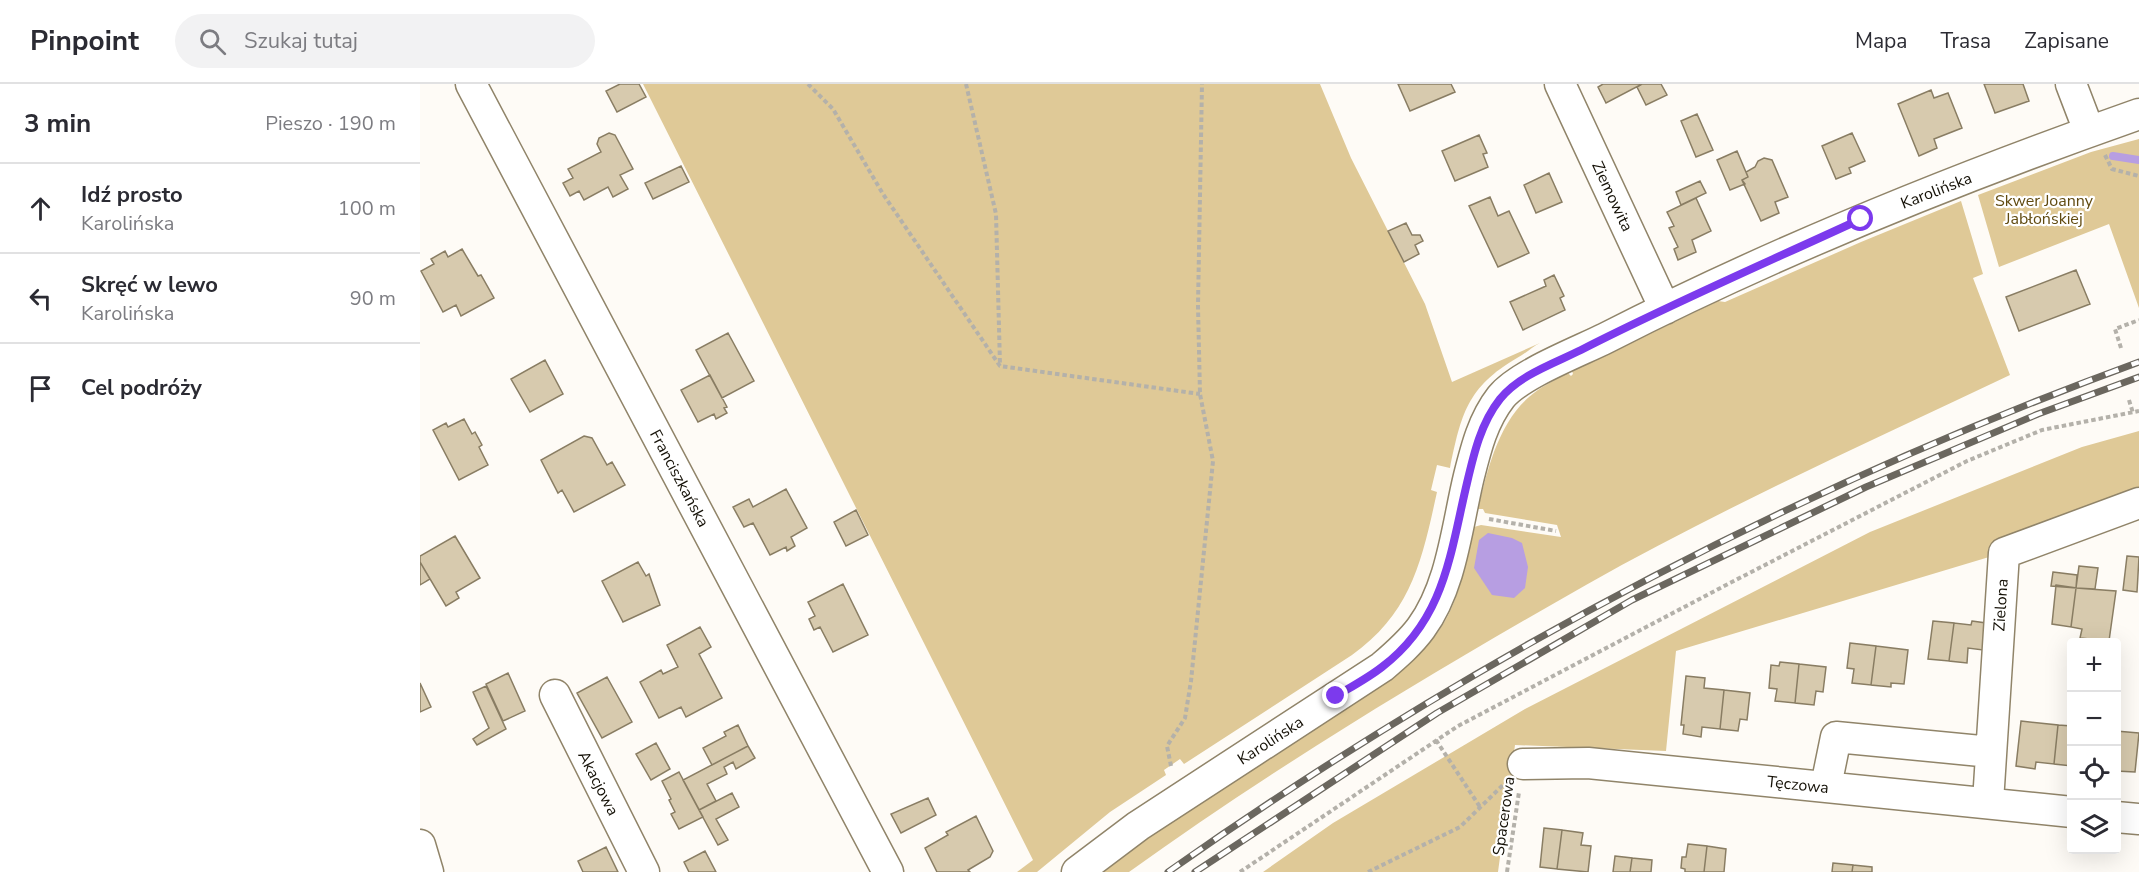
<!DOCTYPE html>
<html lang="pl">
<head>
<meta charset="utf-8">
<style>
	body { margin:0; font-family:"Nunito Sans",sans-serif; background:#f2f2f3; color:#2b2b33 }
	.controls { position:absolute; right:18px; bottom:18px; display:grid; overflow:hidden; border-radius:6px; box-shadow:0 6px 24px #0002 }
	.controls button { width:54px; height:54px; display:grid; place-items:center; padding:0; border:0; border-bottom:2px solid #e1e1e2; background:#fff; color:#2b2b33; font:30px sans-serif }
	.stop { position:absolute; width:18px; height:18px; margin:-14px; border:4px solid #7c3aed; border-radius:50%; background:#fff }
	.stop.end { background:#7c3aed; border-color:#fff; box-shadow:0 2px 6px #0008 }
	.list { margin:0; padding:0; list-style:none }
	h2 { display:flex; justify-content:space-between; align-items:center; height:78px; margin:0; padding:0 24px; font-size:26px }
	h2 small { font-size:20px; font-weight:400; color:#7c7c81 }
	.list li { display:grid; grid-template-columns:39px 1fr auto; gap:18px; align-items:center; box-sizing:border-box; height:90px; padding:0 24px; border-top:2px solid #e1e1e2 }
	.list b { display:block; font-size:22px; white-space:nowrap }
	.list p { margin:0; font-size:20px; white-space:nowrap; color:#7c7c81 }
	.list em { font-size:20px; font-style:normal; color:#7c7c81 }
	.icon { flex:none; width:33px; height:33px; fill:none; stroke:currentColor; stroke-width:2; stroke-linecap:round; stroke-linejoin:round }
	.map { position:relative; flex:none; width:1719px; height:788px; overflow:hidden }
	header { display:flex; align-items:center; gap:36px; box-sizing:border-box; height:84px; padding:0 30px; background:#fff; border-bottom:2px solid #e1e1e2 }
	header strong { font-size:28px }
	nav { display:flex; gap:33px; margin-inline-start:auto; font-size:21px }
	.search { width:420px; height:54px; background:#f2f2f3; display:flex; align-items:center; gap:15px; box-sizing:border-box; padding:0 21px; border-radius:33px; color:#7c7c81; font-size:22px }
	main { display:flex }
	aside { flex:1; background:#fff }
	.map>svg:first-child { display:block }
</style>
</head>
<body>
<header>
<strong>Pinpoint</strong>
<div class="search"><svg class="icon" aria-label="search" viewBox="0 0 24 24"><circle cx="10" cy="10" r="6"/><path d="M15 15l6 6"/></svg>Szukaj tutaj</div>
<nav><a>Mapa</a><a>Trasa</a><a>Zapisane</a></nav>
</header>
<main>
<aside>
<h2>3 min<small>Pieszo · 190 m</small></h2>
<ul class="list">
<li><svg class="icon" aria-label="ahead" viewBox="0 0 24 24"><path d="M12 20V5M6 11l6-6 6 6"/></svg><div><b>Idź prosto</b><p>Karolińska</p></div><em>100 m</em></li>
<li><svg class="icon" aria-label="left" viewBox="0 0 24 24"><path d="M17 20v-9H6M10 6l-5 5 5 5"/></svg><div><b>Skręć w lewo</b><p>Karolińska</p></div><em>90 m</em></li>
<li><svg class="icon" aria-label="arrive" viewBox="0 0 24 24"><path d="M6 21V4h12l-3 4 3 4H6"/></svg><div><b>Cel podróży</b></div></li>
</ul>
</aside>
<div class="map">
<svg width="1719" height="788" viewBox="0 0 1719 788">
	<rect width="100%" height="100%" fill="#fefbf6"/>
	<!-- green -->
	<path fill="#dfc997" d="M223,0H900L931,74L1005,220L1032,298L1120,259C1112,263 1105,270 1097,274C1047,303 1041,331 1030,384L1017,381L1011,406L1017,408C1002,476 992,528 932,571L764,680L760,675L744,686L746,691L690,728L617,788H597L613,776Z
		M1719,55V224L1689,140L1579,183L1558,111L1671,68Z
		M1541,117L1563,190L1553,194L1590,291C1449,358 1302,424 1166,501C1009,590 855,683 709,788H676L975,588L977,590C1035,543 1038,512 1054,443L1061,441L1141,453L1137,441L1065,429L1063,425H1058C1067,387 1078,340 1109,313C1120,303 1135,296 1148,289L1151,292L1153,290L1152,287L1298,217L1305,218L1441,158Z
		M1719,347V428L1256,567L1246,667L1095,661L1078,788H843L913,739L1105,625L1450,448L1662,363Z"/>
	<!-- water -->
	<path fill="#b79ee2" d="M1068,449L1092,454L1102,459L1108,483L1105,504L1094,514L1072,511L1054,484L1059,456Z"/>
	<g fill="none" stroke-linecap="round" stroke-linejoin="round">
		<!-- stream -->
		<path stroke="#b79ee2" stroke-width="8" d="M1693,72L1719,76"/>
	</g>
	<!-- building -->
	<path fill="#d7caae" stroke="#897d63" stroke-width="1.5" d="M200,0H219L226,13L197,28L186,7Z
		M978,0H1031L1035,8L990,27Z
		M1183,0H1222L1186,19L1178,3Z
		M1222,0H1241L1247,11L1226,21L1217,3Z
		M1564,0H1603L1609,17L1575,29Z
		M1511,6L1514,14L1528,9L1542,44L1514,55L1517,64L1499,72L1478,20Z
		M1277,30L1293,66L1276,73L1261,37Z
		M189,49L195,51L213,85L200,91L208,105L193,113L188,103L164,116L159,107L150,112L143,99L153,94L148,85L181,68L177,60L179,54Z
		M1432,49L1445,77L1429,84L1431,89L1416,95L1402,62Z
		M1059,51L1067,69L1063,70L1068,83L1035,97L1022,67Z
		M1317,67L1328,93L1322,96L1325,100L1310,106L1297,76Z
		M1344,74L1352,76L1368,113L1355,118L1359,129L1341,137L1322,96L1328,93L1326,88L1335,83L1338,77Z
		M261,82L269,98L233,115L225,99Z
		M1129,89L1142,118L1116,129L1104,101Z
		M1280,97L1286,109L1261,121L1256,108Z
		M1070,113L1078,132L1089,127L1109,169L1078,183L1049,122Z
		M1276,114L1291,147L1272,156L1276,168L1258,176L1254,165L1258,163L1249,144L1254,142L1247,128Z
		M986,139L992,151H1000L1003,157L995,161L999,170L984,178L968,147Z
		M42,165L58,192L61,191L74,214L41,232L36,221L23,228L1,187L14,180L11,175L25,167L28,173Z
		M1656,186L1670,220L1599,247L1586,213Z
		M1134,191L1144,212L1140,214L1145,226L1103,246L1090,218L1126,202L1124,196Z
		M308,249L334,297L302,314L276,266Z
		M125,276L143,310L110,328L91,295Z
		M290,291L307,323L304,324L307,329L296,335L294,330L278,338L261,306Z
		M44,335L52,350L55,348L62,361L59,363L68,381L39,396L13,346L26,339L28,343Z
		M164,352L172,354L187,381L192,378L205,401L154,428L142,406L138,409L121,376Z
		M366,405L387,444L371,453L375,462L367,467L366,463L350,471L333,439L324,443L313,423L329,415L333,423Z
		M436,426L448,451L426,462L414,438Z
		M35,452L60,494L36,508L39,514L26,522L0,478V472Z
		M1707,472L1719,473L1717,508L1703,506Z
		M0,478L10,495L0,501Z
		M218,478L226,492L229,490L240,521L203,538L182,497Z
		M1659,482L1678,484L1675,505L1656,504Z
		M1633,488L1657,491L1656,504L1631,502Z
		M423,500L448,551L413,568L400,543L394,546L389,535L395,532L388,518Z
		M1636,501L1656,504L1651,543L1632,540Z
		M1656,504L1696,507L1689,557L1660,554L1662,545L1651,543Z
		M1513,537L1534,539L1529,577L1508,575Z
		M1552,537L1566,539L1563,566L1548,564L1547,579L1529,577L1534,539L1551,541Z
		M280,543L291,563L279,570L302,614L266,633L261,623L239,634L220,598L241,586L243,590L258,583L247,561Z
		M1430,559L1456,562L1451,601L1432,599L1434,585L1427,584Z
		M1456,562L1488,566L1484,600L1471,599V603L1451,601Z
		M1360,578L1379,580L1375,619L1355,617L1357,605L1349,604L1351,581L1359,582Z
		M1379,580L1406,583L1403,608L1396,607L1394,621L1375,619Z
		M88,589L105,627L83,637L66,600Z
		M1266,592L1285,594L1284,604L1304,606L1300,645L1282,643L1281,653L1263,650L1264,641H1261Z
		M187,593L212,638L182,654L157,609Z
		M0,599L11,623L0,628Z
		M66,602L86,645L57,661L53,655L69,644L53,608Z
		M1304,606L1330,609L1327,636L1320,635L1318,647L1300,645Z
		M1601,637L1638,641L1634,680L1616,678L1615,685L1596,682Z
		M318,641L328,662L292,681L283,664L306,652L304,648Z
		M1638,641L1652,642V682L1634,680Z
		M1696,647L1719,649L1715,688L1696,687Z
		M236,659L250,685L231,696L216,670Z
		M328,662L335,674L316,685L313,678L304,683L307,690L287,700L296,717L279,726L263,696Z
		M259,688L283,733L259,745L251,730L255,728L249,716L251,715L242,697Z
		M312,709L319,723L296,735L308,756L298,761L279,726Z
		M508,714L516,731L481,749L471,730Z
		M556,732L573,767L570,773L548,786L550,788H517L505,764L528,751L526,748Z
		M1124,744L1142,746L1137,785L1120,783Z
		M1142,746L1163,749L1161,761L1171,762L1168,788L1137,785Z
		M1268,760L1287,762L1284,788H1265V785L1261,784L1262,773H1266Z
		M1287,762L1306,765L1304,788H1284Z
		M186,763L198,788H163L158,777Z
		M285,767L296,788H269L264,778Z
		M1195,772L1212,774L1210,788H1193Z
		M1212,774L1232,776L1231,788H1210Z
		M1413,779L1433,781L1432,788H1412Z
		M1433,781L1452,783V788H1432Z"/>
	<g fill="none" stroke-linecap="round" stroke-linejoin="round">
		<!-- minor casing -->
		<g stroke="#908469" stroke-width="33">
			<path id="minor" d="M51,0L468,788
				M1140,0L1245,225
				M1651,0L1669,47
				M135,611L224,788
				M1103,680L1168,679L1652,728
				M1406,702L1416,653L1571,668
				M1568,718L1584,469L1719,419
				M1696,733L1719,735
				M0,761L8,788
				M657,788L718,742L962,583C976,571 990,559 1001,544C1032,502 1037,441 1049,392C1056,364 1063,336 1081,313C1100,290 1158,268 1186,254C1358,166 1537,94 1719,30"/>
		</g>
		<!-- path -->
		<path stroke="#b4b1aa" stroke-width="4" stroke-dasharray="4.5 3" stroke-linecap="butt" d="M388,0L413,25L463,110L580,282L780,310
			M546,0L576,130L580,281
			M1685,71L1692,85L1719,92
			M1701,264L1695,245L1719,236
			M1709,316L1713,329
			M1069,435L1136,447
			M1016,656L1060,723
			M751,682L747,662L765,634L771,597L793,377L780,310L778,222L782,0
			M820,788L1038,642L1308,500L1547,377L1622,346L1719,327
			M948,788L1040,743L1084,700
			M1087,788L1099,708"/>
		<!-- minor -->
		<use href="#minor" stroke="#fff" stroke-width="30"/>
		<!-- rail casing -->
		<g stroke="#6b675f" stroke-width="7">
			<path id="rail" d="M748,788C1048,577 1375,404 1719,278
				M775,788L1017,629L1212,516L1446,403L1618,330L1719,293"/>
		</g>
		<!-- rail -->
		<use href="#rail" stroke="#fff" stroke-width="4.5" stroke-dasharray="14" stroke-linecap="butt"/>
	</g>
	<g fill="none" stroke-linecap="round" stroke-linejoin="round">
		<!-- route -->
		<path stroke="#7c3aed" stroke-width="8" d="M916,612C931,603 948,594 962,583C1025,535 1030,470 1047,399C1054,369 1061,339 1080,315C1099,291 1135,279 1161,266C1253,219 1348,178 1441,135"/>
	</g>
	<g text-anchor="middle" stroke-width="4.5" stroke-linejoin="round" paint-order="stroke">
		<!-- street labels -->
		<g font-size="16" fill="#151107" stroke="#fff">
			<text transform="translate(1516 106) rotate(-21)" y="6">Karolińska</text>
			<text transform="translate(1193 112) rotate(65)" y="6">Ziemowita</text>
			<text transform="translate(260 394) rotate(62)" y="6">Franciszkańska</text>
			<text transform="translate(1580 521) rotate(-86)" y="6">Zielona</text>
			<text transform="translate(850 656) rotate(-33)" y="6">Karolińska</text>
			<text transform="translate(179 699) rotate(63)" y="6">Akacjowa</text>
			<text transform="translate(1378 700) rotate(6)" y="6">Tęczowa</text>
			<text transform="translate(1083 732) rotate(-82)" y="6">Spacerowa</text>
		</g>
		<!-- park labels -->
		<g font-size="16" fill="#604a10" stroke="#fff">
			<text x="1624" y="122">Skwer Joanny<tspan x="1624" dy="18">Jabłońskiej</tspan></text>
		</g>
	</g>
</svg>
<div class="controls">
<button>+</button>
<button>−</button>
<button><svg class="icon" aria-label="locate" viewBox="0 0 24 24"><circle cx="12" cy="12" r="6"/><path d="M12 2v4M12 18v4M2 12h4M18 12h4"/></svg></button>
<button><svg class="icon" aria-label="layers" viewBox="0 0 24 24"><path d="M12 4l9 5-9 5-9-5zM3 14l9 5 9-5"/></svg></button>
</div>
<div class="stop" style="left:1441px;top:135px"></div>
<div class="stop end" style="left:916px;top:612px"></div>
</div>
</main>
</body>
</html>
